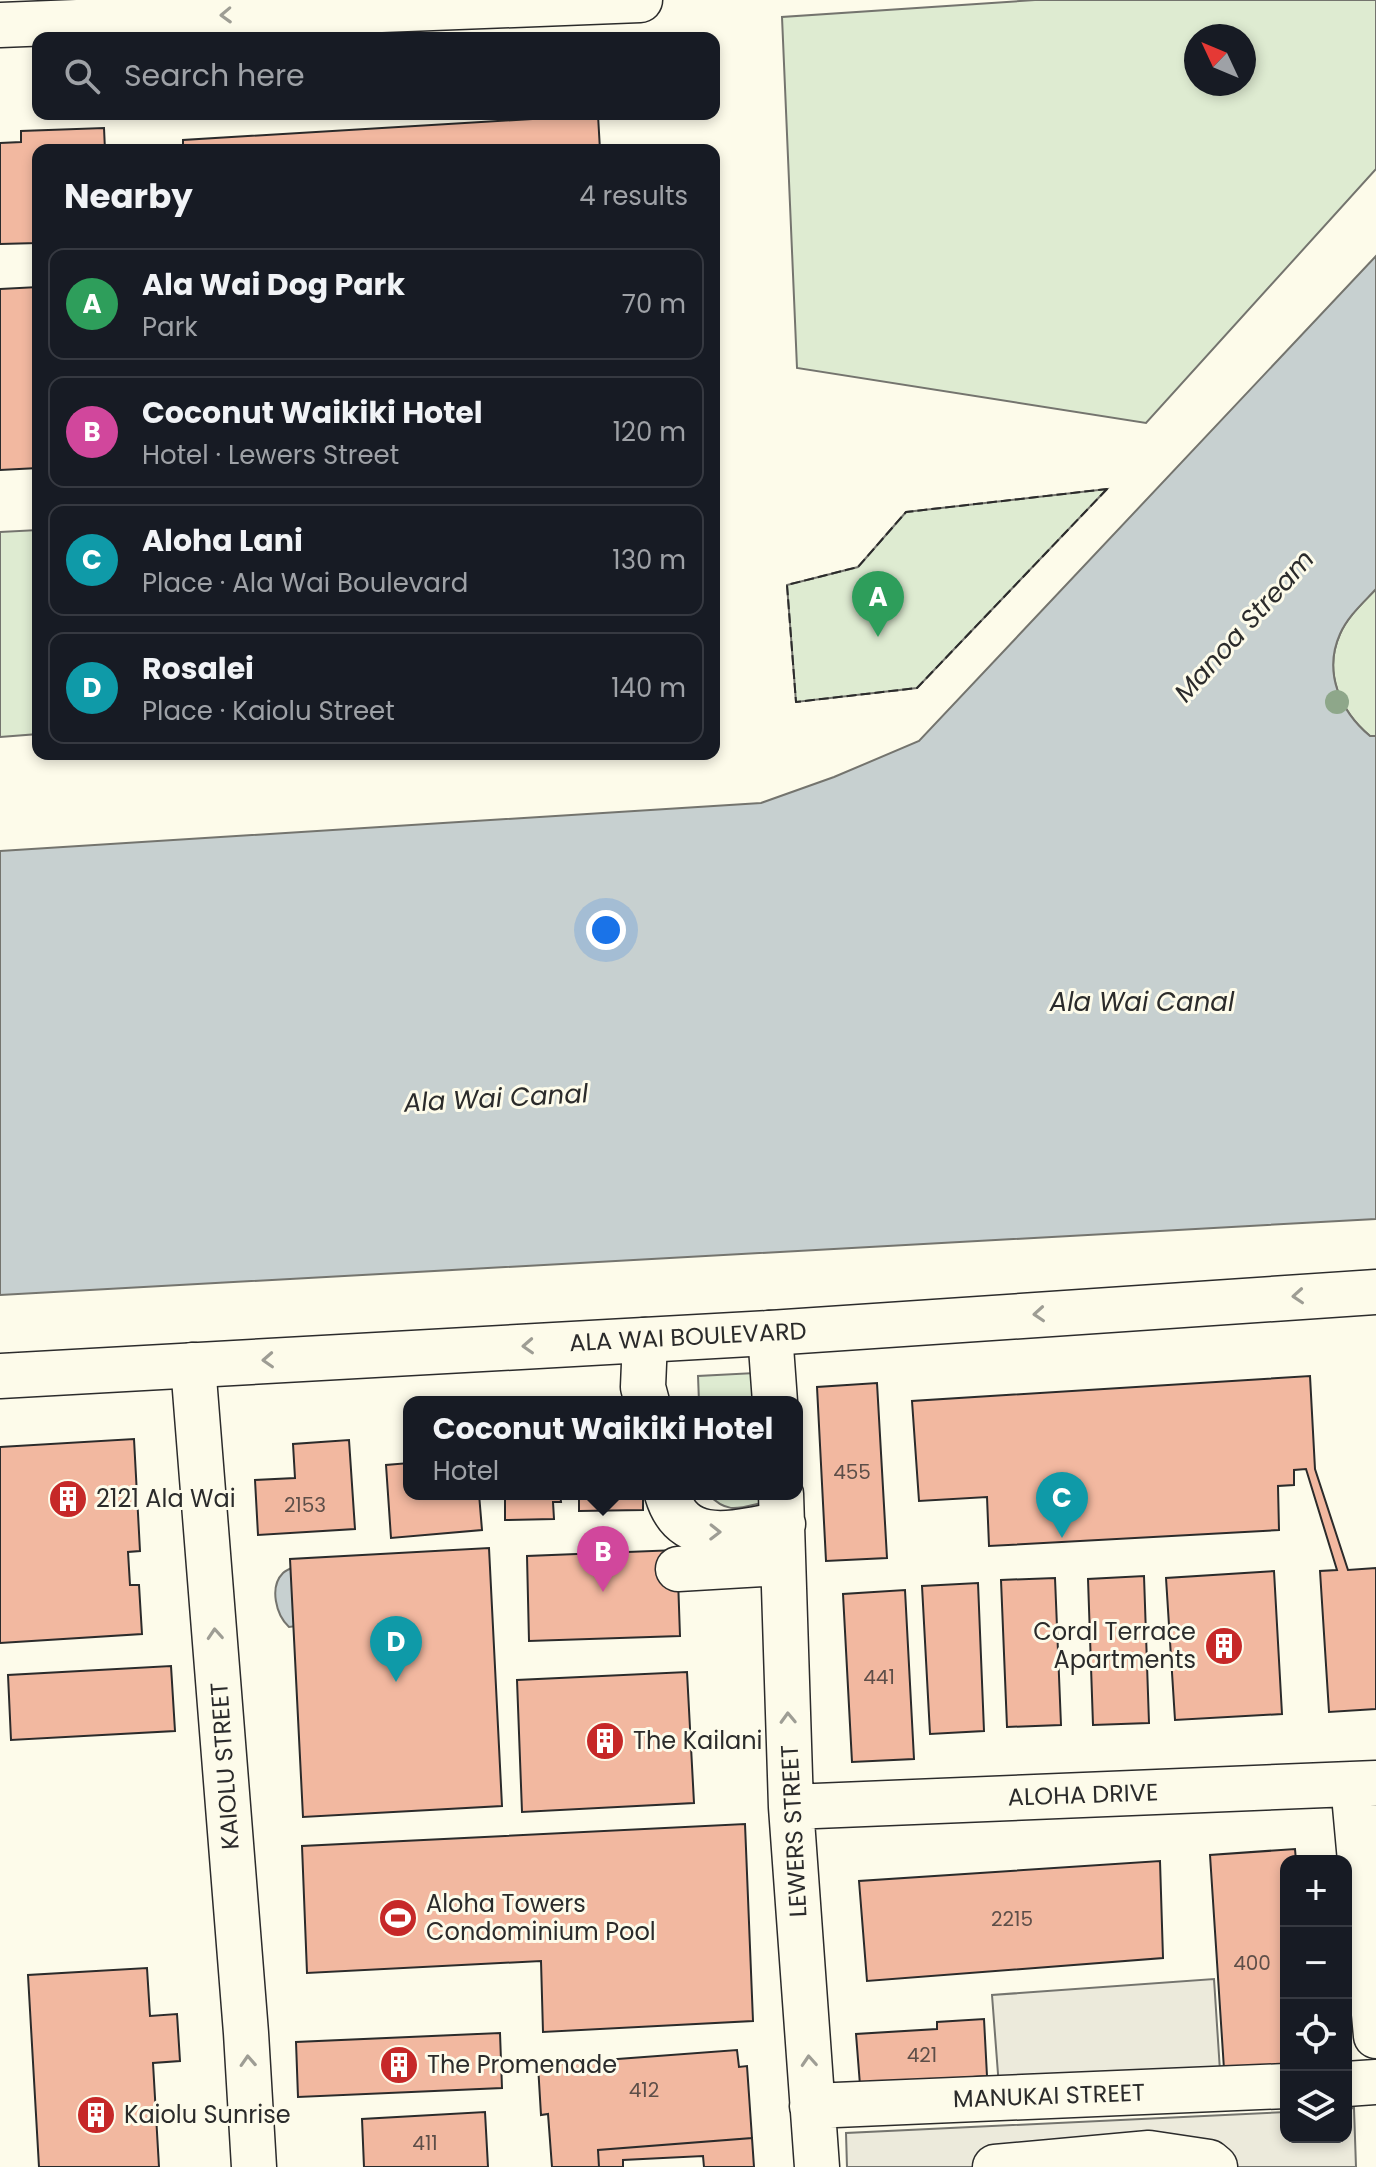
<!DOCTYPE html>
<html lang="en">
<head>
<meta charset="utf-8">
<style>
	body { margin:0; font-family:Poppins,sans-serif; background:#20242c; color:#f1f3f6 }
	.controls { position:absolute; right:24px; bottom:24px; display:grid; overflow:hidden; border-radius:16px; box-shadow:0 4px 12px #0003 }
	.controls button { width:72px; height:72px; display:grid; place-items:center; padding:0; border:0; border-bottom:2px solid #363941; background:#171b24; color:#f1f3f6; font:40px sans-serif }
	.compass { position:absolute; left:1184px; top:24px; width:72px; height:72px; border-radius:50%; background:#171b24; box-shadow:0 4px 12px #0003; rotate:314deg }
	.you { position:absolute; left:606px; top:930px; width:28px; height:28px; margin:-20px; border:6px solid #fff; border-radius:50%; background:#1a73e8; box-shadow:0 0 0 12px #1a73e833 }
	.badge { display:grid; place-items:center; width:52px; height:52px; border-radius:50%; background:#7c3aed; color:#fff; font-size:26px; font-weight:700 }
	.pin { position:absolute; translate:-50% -66px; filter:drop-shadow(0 2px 4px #0008) }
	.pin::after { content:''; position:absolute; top:42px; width:28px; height:24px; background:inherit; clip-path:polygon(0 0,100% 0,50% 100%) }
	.popup { position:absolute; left:403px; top:1396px; width:400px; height:104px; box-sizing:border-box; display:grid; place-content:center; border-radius:16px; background:#171b24; filter:drop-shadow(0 2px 6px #0005); font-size:26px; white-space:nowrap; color:#9ea1a6 }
	.popup b { font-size:30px; color:#f1f3f6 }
	.popup::after { content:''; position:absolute; left:50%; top:100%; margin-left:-16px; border:16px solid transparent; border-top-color:#171b24 }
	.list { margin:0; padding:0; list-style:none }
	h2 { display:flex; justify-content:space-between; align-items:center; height:104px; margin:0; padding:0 32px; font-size:34px }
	h2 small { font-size:26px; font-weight:400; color:#9ea1a6 }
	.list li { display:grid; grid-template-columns:52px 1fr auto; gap:24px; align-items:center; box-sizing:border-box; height:112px; margin:0 16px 16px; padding:0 16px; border:2px solid #363941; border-radius:16px }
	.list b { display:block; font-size:30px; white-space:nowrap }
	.list p { margin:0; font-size:26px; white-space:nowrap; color:#9ea1a6 }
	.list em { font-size:26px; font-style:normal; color:#9ea1a6 }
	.icon { flex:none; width:44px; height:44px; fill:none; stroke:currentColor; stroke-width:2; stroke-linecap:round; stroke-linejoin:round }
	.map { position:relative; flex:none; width:1376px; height:2167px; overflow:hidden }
	.search { position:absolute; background:#171b24; box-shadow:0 4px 12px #0003; left:32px; top:32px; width:688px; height:88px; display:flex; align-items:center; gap:20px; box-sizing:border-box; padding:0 28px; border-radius:16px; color:#9ea1a6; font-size:30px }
	.panel { position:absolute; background:#171b24; box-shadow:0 4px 12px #0003; left:32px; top:144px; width:688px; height:616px; border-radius:16px }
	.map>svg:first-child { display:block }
</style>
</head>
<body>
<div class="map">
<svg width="1376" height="2167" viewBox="0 0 1376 2167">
	<rect width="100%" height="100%" fill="#fdfbea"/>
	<!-- green -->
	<path fill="#deebd1" stroke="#74746e" stroke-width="2" fill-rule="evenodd" d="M1035,0H1376V169L1146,423L797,368L782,17ZM1244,36V84H1196V36Z
		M1107,489L917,688L796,702L787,585L858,567L906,512Z
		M38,530V734L0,737V532Z
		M1376,589V736H1370C1340,711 1323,672 1340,634C1348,616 1363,603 1376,589Z
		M755,1373L757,1402H699L698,1376Z
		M708,1494H764L765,1502C739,1508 728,1515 708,1494Z"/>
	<!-- parking -->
	<path fill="#eceadb" stroke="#74746e" stroke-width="2" d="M1214,1979L1220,2071L999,2087L992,1995Z
		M1354,2108L1356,2167H847L846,2133L1286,2112V2137H1346V2109Z"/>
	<!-- water -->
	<path fill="#c7d0d0" stroke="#74746e" stroke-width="2" d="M1376,256V589C1363,603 1348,616 1340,634C1323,672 1340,711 1370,736H1376V1219L0,1295V851L761,803L834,777L919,741Z
		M301,1564L312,1624L289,1627C276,1615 269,1587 283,1573C287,1569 295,1567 301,1564Z"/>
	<!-- building -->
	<path fill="#f2b8a0" stroke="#2b2b2b" stroke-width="2" d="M598,115L600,150H183V140Z
		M104,128L105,150H38V243L0,244V143L21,142V131Z
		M38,287V362L36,363L38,468L0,470V289Z
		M1310,1376L1315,1469L1348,1570L1376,1568V1709L1329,1712L1320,1571L1337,1570L1306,1469L1294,1470V1485L1278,1486L1279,1530L989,1546L987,1497L919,1501L912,1401Z
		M877,1383L887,1558L826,1561L817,1387Z
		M134,1439L140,1551L128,1552L130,1585H139L142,1634L0,1643V1447Z
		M349,1440L355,1529L258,1535L255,1480L295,1478L293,1444Z
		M409,1463V1494H479L482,1530L391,1538L386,1465Z
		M505,1494H560L561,1502H553L554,1519L505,1520Z
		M579,1494H643V1510L579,1511Z
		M489,1548L502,1806L303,1817L290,1559Z
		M677,1550L680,1636L529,1641L527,1556Z
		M1274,1571L1282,1714L1175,1720L1166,1578Z
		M1144,1576L1149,1723L1093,1725L1088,1579Z
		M1055,1578L1061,1725L1007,1727L1001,1580Z
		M978,1583L984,1731L930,1734L922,1586Z
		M905,1590L914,1759L852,1762L843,1594Z
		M171,1666L175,1731L11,1740L8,1675Z
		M687,1672L694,1803L522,1812L517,1680Z
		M745,1824L753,2021L543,2032L541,1961L307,1973L302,1846Z
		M1295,1849L1296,1861H1286V2064L1224,2069L1210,1855Z
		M1160,1861L1163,1958L867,1981L859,1881Z
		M147,1968L150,2016L177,2014L180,2061L153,2063L159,2167H39L28,1975Z
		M984,2019L987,2076L860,2085L856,2034L937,2029V2022Z
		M500,2033L502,2088L298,2097L296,2042Z
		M737,2050L739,2067L747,2066L752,2138L598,2150L599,2167H552L548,2114L541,2115L538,2065Z
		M485,2112L488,2167H364L362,2119Z
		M752,2138L754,2167H704L703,2156L623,2160V2167H599L598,2150Z"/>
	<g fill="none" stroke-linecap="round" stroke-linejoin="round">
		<!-- minor casing -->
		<g stroke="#2b2b2b" stroke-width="47">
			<path id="minor" d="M0,25L640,0
				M770,1333L775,1402
				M645,1340L643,1387L647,1402
				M193,1365L246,2033L254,2167
				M667,1494C684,1551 739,1531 783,1524
				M781,1494L791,1807L817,2167
				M678,1569L782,1563
				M1353,1784L1376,2036
				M791,1807L1376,1783
				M1346,2084L1376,2082
				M812,2106L1286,2086
				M995,2167L1149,2153L1209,2162L1215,2167"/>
		</g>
		<!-- major casing -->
		<g stroke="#2b2b2b" stroke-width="47">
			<path id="major" d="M0,1376L770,1333L1376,1292"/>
		</g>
		<!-- minor -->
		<use href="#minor" stroke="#fdfbea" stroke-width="44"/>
		<!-- major -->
		<use href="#major" stroke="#fdfbea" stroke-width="44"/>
		<!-- fence -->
		<path stroke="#2b2b2b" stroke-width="2" stroke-dasharray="10 4" stroke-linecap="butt" d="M1107,489L917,688L796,702L787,585L858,567L906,512Z"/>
	</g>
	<!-- trees -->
	<circle fill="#8ea78a" cx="1337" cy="702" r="12"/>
	<!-- one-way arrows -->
	<defs><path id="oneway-chevron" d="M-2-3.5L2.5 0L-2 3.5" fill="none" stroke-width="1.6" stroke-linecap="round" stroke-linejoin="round" transform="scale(2)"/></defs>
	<g stroke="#9e9d94">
		<use href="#oneway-chevron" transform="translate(226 15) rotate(178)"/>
		<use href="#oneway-chevron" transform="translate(1298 1296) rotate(176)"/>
		<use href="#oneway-chevron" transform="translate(1039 1314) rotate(176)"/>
		<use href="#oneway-chevron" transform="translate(528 1346) rotate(177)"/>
		<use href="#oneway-chevron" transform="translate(268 1360) rotate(177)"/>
		<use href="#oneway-chevron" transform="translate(715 1532) rotate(1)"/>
		<use href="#oneway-chevron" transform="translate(215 1634) rotate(-94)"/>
		<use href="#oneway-chevron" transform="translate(788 1718) rotate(-92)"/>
		<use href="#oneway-chevron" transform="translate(248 2061) rotate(-93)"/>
		<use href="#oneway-chevron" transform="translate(809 2061) rotate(-94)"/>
	</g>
	<!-- icons -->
	<defs>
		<g id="building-disc" transform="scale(2)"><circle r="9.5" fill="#c62828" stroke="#fdfbea"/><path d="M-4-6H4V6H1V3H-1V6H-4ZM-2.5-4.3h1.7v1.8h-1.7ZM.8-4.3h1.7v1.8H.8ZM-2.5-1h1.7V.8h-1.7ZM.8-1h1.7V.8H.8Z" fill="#fff"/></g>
		<g id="stadium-disc" transform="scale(2)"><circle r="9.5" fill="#c62828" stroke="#fdfbea"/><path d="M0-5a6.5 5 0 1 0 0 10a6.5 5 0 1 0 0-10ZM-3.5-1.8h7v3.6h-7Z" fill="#fff"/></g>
	</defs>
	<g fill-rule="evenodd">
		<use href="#building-disc" x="68" y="1499"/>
		<use href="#building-disc" x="1224" y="1646"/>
		<use href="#building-disc" x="605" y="1741"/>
		<use href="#stadium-disc" x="398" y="1918"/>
		<use href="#building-disc" x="399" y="2065"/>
		<use href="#building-disc" x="96" y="2115"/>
	</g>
	<g text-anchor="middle" stroke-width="6" stroke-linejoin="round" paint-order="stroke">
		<!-- number labels -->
		<g font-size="20" fill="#5d4e48">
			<text x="852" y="1479">455</text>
			<text x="305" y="1512">2153</text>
			<text x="879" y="1684">441</text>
			<text x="1012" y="1926">2215</text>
			<text x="1252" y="1970">400</text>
			<text x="922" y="2062">421</text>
			<text x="644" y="2097">412</text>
			<text x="425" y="2150">411</text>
		</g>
		<!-- street labels -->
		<g font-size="24" fill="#2b2b2b" stroke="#fdfbea">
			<text transform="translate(688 1337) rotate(-3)" y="8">ALA WAI BOULEVARD</text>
			<text transform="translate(225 1766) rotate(-94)" y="8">KAIOLU STREET</text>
			<text transform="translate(1083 1795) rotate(-2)" y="8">ALOHA DRIVE</text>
			<text transform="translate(794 1831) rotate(-93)" y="8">LEWERS STREET</text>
			<text transform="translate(1049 2096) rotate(-2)" y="8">MANUKAI STREET</text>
		</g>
		<!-- poi labels -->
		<g font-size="24" fill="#2b2b2b" stroke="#fdfbea" text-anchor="start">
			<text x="96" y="1507">2121 Ala Wai</text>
			<text x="1196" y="1640" text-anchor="end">Coral Terrace<tspan x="1196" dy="28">Apartments</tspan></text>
			<text x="633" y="1749">The Kailani</text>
			<text x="426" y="1912">Aloha Towers<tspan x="426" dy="28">Condominium Pool</tspan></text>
			<text x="427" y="2073">The Promenade</text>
			<text x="124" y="2123">Kaiolu Sunrise</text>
		</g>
		<!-- water labels -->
		<g font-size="26" font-style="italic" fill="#2b2b2b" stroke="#fdfbea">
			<text transform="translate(1244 626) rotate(-48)" y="9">Manoa Stream</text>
			<text x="1142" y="1011">Ala Wai Canal</text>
			<text transform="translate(496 1098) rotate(-3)" y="9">Ala Wai Canal</text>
		</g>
	</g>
</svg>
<div class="controls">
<button>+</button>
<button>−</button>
<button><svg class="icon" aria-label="locate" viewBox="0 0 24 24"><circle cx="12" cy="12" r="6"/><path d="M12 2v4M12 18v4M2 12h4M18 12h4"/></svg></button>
<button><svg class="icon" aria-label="layers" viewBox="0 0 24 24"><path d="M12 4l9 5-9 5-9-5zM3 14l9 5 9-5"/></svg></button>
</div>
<svg class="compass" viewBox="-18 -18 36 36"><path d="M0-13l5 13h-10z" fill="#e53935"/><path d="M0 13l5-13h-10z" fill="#9ea1a6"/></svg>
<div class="you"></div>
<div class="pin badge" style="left:878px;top:637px;background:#2e9e5b">A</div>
<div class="pin badge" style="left:603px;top:1592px;background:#d1479c">B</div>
<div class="popup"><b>Coconut Waikiki Hotel</b>Hotel</div>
<div class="pin badge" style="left:1062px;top:1538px;background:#0f9aa8">C</div>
<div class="pin badge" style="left:396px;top:1682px;background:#0f9aa8">D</div>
<div class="search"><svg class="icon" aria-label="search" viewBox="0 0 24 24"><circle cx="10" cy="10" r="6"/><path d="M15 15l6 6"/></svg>Search here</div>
<section class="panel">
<h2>Nearby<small>4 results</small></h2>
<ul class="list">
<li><span class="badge" style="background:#2e9e5b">A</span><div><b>Ala Wai Dog Park</b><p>Park</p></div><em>70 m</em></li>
<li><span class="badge" style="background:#d1479c">B</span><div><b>Coconut Waikiki Hotel</b><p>Hotel · Lewers Street</p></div><em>120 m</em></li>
<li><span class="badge" style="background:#0f9aa8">C</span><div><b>Aloha Lani</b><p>Place · Ala Wai Boulevard</p></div><em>130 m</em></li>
<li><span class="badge" style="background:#0f9aa8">D</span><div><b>Rosalei</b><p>Place · Kaiolu Street</p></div><em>140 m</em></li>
</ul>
</section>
</div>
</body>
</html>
